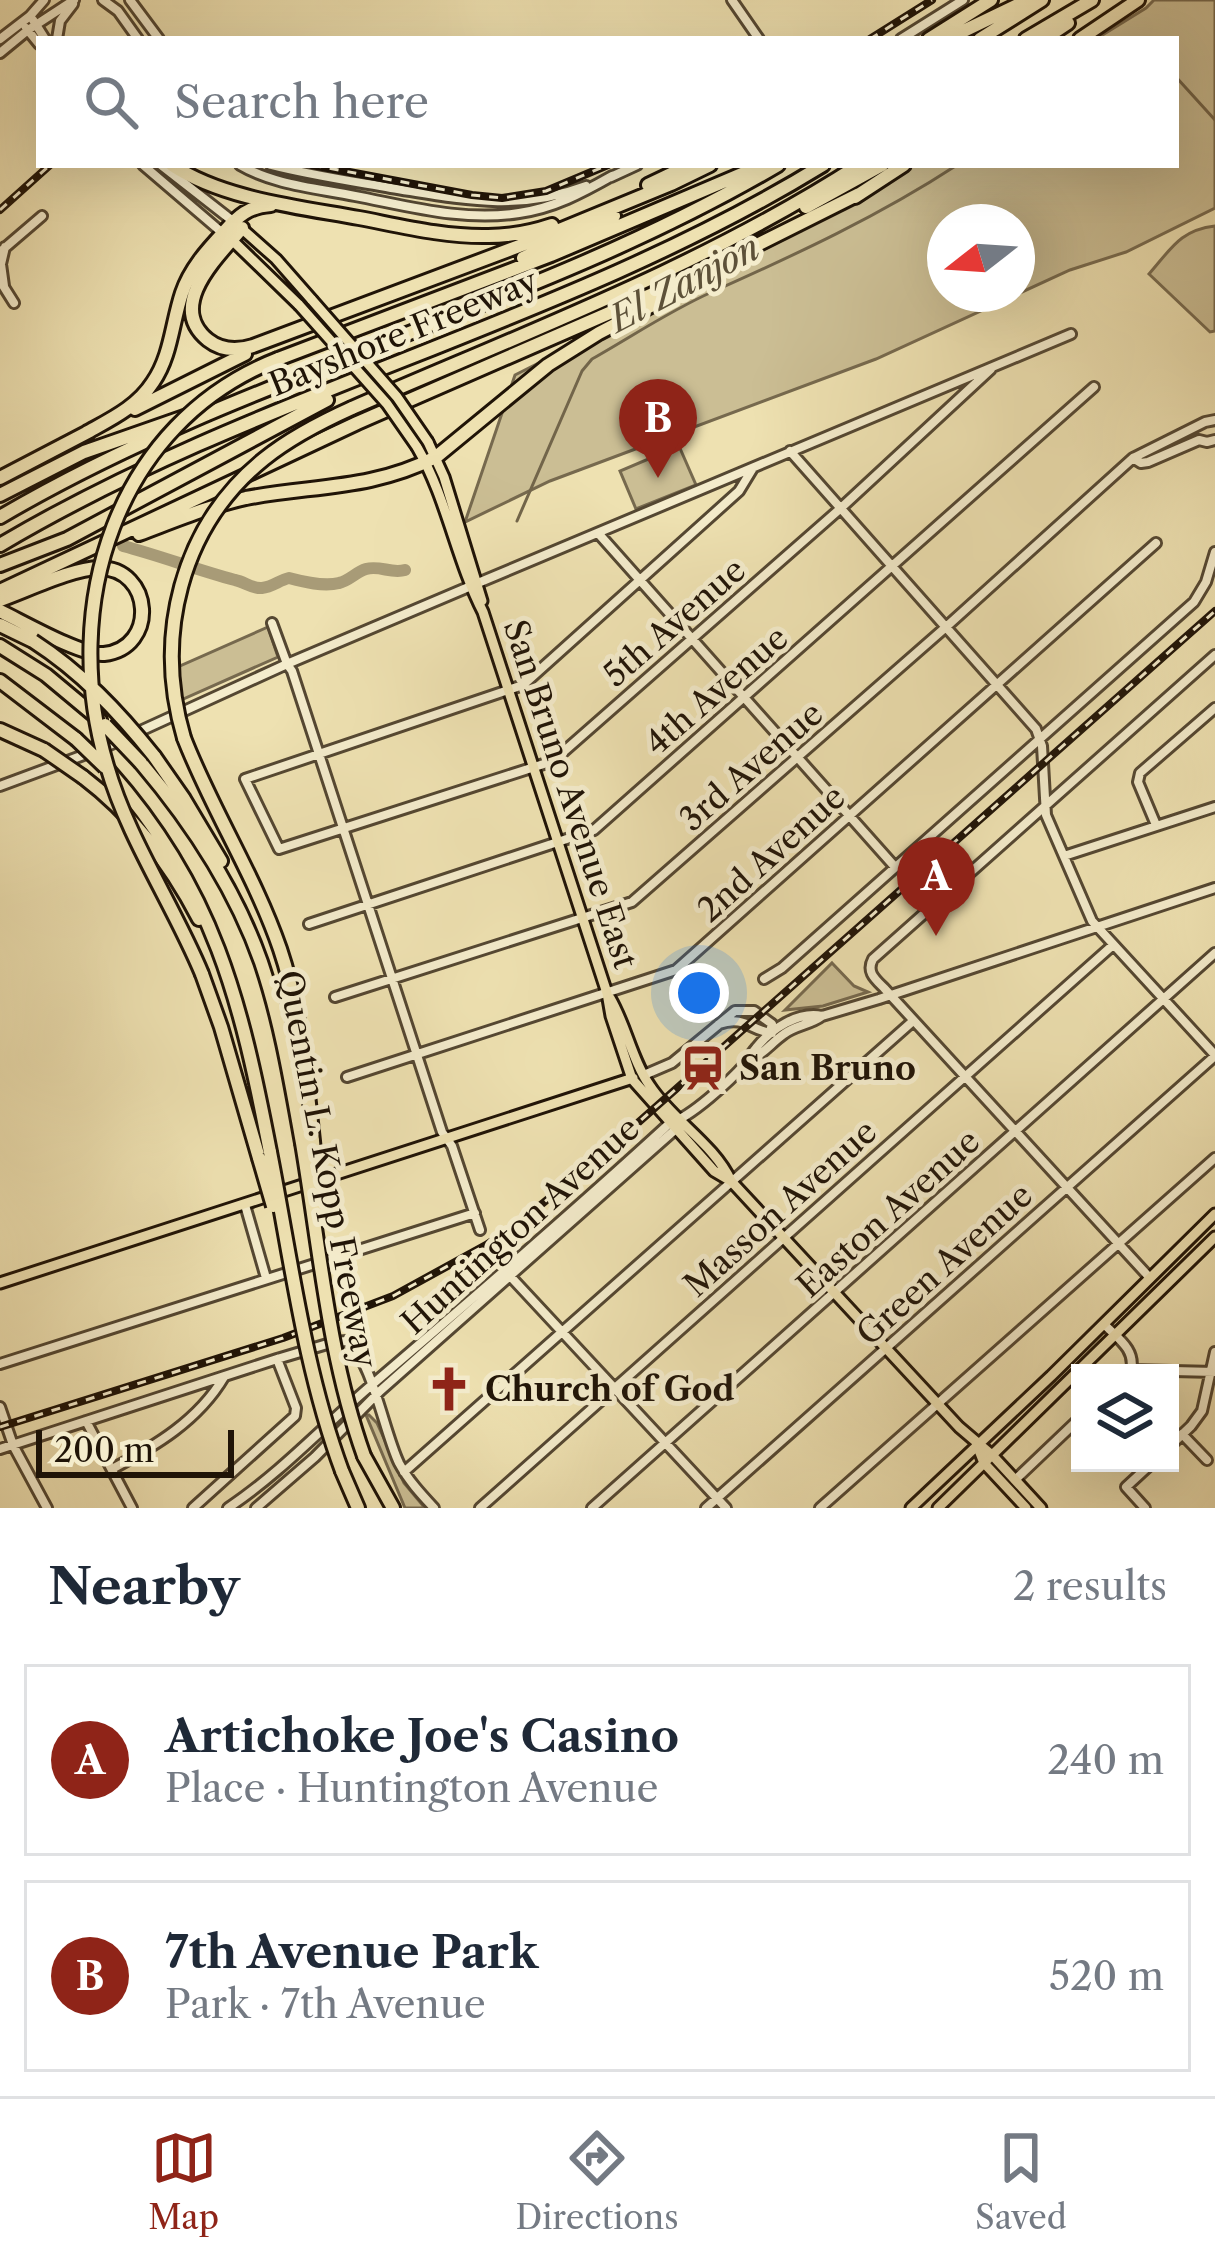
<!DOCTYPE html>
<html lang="en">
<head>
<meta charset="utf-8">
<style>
	body { margin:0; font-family:"Libre Caslon Text",serif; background:#f6f6f7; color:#1f2937 }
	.controls { position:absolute; right:36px; bottom:36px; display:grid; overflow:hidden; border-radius:0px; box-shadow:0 12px 48px #0002 }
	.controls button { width:108px; height:108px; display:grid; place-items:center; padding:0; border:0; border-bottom:3px solid #e0e1e3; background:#fff; color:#1f2937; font:60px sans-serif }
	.compass { position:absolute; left:927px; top:204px; width:108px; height:108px; border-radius:50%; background:#fff; box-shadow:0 12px 48px #0002; rotate:253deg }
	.scale { position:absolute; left:36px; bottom:30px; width:198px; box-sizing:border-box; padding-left:12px; border:6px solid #201407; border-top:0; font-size:33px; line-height:42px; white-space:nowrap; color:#201407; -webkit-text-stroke:9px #f4eccc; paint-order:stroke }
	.you { position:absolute; left:699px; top:993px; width:42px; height:42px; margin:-30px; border:9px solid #fff; border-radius:50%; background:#1a73e8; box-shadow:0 0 0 18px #1a73e833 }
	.badge { display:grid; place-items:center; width:78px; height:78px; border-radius:50%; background:#8f2418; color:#fff; font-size:39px; font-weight:700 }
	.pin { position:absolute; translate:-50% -99px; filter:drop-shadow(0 3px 6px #0008) }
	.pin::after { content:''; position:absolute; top:63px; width:42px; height:36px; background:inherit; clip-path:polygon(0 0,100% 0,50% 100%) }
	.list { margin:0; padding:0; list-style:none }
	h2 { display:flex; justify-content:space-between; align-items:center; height:156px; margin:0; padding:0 48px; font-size:51px }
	h2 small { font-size:39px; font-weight:400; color:#747a83 }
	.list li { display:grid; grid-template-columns:78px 1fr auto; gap:36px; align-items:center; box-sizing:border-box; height:192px; margin:0 24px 24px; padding:0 24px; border:3px solid #e0e1e3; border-radius:0px }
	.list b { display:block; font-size:45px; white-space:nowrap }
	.list p { margin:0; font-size:39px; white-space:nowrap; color:#747a83 }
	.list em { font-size:39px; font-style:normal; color:#747a83 }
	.icon { flex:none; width:66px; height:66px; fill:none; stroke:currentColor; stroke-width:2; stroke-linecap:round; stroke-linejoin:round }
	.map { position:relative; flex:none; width:1215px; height:1508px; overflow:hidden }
	.search { position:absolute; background:#fff; box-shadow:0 12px 48px #0002; left:36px; right:36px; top:36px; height:132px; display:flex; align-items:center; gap:30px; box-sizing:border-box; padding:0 42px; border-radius:0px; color:#747a83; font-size:45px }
	.sheet { height:588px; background:#fff }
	nav { display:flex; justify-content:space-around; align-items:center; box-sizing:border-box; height:168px; border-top:3px solid #e0e1e3; background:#fff; font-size:33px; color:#747a83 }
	nav a { display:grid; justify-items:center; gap:6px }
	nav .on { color:#8f2418 }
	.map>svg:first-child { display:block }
</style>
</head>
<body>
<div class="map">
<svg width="1215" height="1508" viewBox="0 0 1215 1508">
	<rect width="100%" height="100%" fill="#eee1b1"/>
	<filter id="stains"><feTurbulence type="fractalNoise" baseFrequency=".00167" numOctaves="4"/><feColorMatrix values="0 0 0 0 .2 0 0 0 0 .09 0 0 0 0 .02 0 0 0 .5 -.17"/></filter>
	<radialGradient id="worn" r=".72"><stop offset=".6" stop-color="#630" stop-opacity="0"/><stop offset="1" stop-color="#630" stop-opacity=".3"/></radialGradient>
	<!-- green -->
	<path fill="#cbbe94" stroke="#76694e" stroke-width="3" fill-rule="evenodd" d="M1154,0H1215V208L1126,252L1070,270L876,359L550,481L465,522L515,375L606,329L641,305L909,165H1176V39H1096L1146,8ZM945,222H1017V294H945Z
		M1215,226V331L1210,332L1149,274C1171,249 1180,230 1215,226Z
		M679,446L696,485L636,509L620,471Z
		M268,627L278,657L172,704L171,670Z
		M832,963L854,986L868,992L823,1006L785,1010Z
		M369,1415L377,1423L404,1483L425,1508H405L366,1415Z"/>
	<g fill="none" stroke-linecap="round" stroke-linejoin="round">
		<!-- stream -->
		<path stroke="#72654a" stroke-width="3" d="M1176,77L1215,120
			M517,521L582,371L592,359C631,337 671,310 712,292C797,254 879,216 957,165"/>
		<!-- river -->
		<path stroke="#a89b77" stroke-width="12" d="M123,546C161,556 197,570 235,580C245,582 252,589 262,588C272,587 280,580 289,578C304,582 324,587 339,583C349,581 356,572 366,569C380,565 391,574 405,570"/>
		<!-- minor casing -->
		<g stroke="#544732" stroke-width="14">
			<path id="minor" d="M103,0L118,11L138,39
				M130,0L159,39
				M732,0L759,39
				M33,20L45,39
				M26,28L39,44
				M0,39L30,16L44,0
				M57,39L60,21L73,4
				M901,39L963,0
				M0,53L28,30L74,0
				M143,165L226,236
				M161,165L234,222
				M240,165C274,185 316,188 355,196C408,206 464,222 519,213C554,208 582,193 612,176
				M271,165C310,175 351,181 391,188C461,199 517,212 586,186
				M611,177L637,165
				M0,252L42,216
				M2,284L14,303
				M4,286L1,264L5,247
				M790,451L1036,729L1042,746L1046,815L1092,921L1215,1055
				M1133,458L1141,463L1148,462L1199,440L1207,442L1215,440
				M753,468L739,491L523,685L245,779L279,849L553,761L841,508L991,369
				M598,533L895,867
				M478,583L1071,334
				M272,623L287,664L292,671L442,1132L452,1146L480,1230
				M103,748L287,664L471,586
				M0,786L89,753
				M1156,825L1138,782L1140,773L1215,708
				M1064,856L1215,807
				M309,924L594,830L1094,387
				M764,979L782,968L1194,602L1206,582L1215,552
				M335,997L632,902L946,627L1133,458L1205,422L1215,420
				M719,1024C746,1015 750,1031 772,1033
				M750,1060C764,1054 771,1043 784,1034C796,1025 810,1025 822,1016
				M644,1075L672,1063L735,1011H754L772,1024L770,1031
				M347,1077L676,970L1156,543
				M245,1205L266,1278
				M510,1276L726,1508
				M1150,1278L884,988C875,979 866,972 873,959L1215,655
				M1104,1324C1117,1338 1136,1349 1131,1370L1215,1372
				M0,1364L475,1213
				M0,1407L13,1445L47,1508
				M86,1421L132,1508
				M1182,1434L1207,1460
				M1170,1446L1191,1426L1202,1411L1215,1352
				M0,1449L277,1359L334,1342L347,1341C372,1359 384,1432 399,1463C408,1480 421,1494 434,1508
				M112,1469C155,1446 198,1421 224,1377
				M404,1472L913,1021
				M1015,1480L1080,1418
				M193,1508L295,1416L296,1408L277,1359
				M228,1508C279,1474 321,1429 367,1389C469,1302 571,1214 670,1123C690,1118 731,1080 745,1064C757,1051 745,1061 756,1048C771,1029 798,1011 822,1016L879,999L1215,888
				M256,1508L315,1457L380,1391L677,1128
				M480,1508L1113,945
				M592,1508L1215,953
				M706,1508L1215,1056
				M820,1508L1215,1158
				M1145,1508L1126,1487L1152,1463"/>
		</g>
		<!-- major casing -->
		<g stroke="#201407" stroke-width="15">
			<path id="major" d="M240,227L276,259L312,300
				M232,240L299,305
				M428,442L444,477L482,601
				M417,447C447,499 456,559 483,612L607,993L611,1016L632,1079L714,1171L731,1181
				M610,998C626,1025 632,1060 650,1086C672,1120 714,1144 731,1181L959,1427L993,1456L1041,1508
				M0,1283L633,1078
				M977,1445L984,1463L1026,1508
				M911,1508L1051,1376L1215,1214
				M938,1508L1215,1237"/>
		</g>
		<!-- highway casing -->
		<g stroke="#201407" stroke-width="18">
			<path id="highway" d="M929,39L991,0
				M947,39L1028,0
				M980,39L1042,0
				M1026,39L1092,0
				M1044,39L1068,23
				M1080,39L1138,0
				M172,165C223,199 299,207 359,218C401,226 445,237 488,236C510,236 531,232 552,225
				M648,185L690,165
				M855,197L904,165
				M806,207L882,165
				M242,228C219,256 165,305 208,340C222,351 237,351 253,346L530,242L671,184L710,165
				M523,258L614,216
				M278,359L551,255L763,165
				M352,408C524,333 701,267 859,165
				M135,409L245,354
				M86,433C111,419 137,407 153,382C171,356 172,323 182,293C190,269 207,250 224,232C238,216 249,206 271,205
				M0,478L90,431
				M0,495L84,452L190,415
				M0,517C246,372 532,310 778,165
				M139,534C174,521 209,506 246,498C314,485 371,490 436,457L548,365L599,333L668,297
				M0,545C261,390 564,324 823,165
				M0,565L67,539L327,400
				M0,591L357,423L701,273L859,194
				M0,600C26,591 73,568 99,568C153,568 158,648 104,654C82,656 23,622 0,611
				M0,625L33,641
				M0,646L46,675L100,720
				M0,681L76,739
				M0,730L44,750
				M184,738C212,810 255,876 280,949C301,1011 306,1077 313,1141
				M154,756L184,799L221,861
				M141,763C191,822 235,888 261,962C281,1021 291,1082 302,1143
				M109,771C214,889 241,1001 270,1152
				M83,777C133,815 170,863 199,919
				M202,974L221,1027L259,1158
				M364,1456L393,1508
				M342,1471L358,1508"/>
		</g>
		<!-- minor -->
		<use href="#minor" stroke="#f4eccc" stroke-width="8"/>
		<!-- major -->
		<use href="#major" stroke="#eee1b1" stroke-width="9"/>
		<!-- highway -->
		<use href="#highway" stroke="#eee1b1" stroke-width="12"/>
		<!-- rail casing -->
		<g stroke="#201407" stroke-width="8">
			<path id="rail" d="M870,39L932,0
				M312,165L472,195L502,198L546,191L608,165
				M0,210L50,165
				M0,1427L283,1338L393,1296L486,1245L516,1225L596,1160L1215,611"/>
		</g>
		<!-- rail -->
		<use href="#rail" stroke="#f4eccc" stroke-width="3" stroke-dasharray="9" stroke-linecap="butt"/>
		<!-- major-bridge casing -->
		<g stroke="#201407" stroke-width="15" stroke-linecap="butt">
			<path id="major-bridge" d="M312,300L397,397L428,442
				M299,305L387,404L417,447"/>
		</g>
		<!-- highway-bridge casing -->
		<g stroke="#201407" stroke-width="18" stroke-linecap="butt">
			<path id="highway-bridge" d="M33,641C81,672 118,711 154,756
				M105,725L141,763
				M184,738C154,637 180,527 264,459C290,438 321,422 352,408
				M76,739L105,767
				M44,750L83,777
				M202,974C173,904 128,839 107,766C59,606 115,423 278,359
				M313,1141L319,1206
				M302,1143C320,1249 328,1355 364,1456
				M270,1152C291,1259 304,1368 342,1471
				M259,1158L273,1206"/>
		</g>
		<!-- major-bridge -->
		<use href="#major-bridge" stroke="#eee1b1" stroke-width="9"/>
		<!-- highway-bridge -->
		<use href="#highway-bridge" stroke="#eee1b1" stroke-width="12"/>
	</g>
	<!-- icons -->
	<defs>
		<g id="station-bare" transform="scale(3.6)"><path d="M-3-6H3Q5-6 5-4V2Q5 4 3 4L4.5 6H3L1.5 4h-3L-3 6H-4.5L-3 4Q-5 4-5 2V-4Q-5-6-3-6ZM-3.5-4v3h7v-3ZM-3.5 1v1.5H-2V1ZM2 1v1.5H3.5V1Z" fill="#8f2418" stroke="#f4eccc" stroke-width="2.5" paint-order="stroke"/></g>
		<g id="church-bare" transform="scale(3.6)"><path d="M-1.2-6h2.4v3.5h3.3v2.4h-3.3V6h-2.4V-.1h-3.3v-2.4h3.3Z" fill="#8f2418" stroke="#f4eccc" stroke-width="2.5" paint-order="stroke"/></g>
	</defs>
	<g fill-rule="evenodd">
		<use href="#station-bare" x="703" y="1068"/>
		<use href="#church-bare" x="449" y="1389"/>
	</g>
	<g text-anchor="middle" stroke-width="10" stroke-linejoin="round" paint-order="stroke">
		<!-- street labels -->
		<g font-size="33" fill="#201407" stroke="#f4eccc">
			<text transform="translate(403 332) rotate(-22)" y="12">Bayshore Freeway</text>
			<text transform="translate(674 622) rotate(-41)" y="12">5th Avenue</text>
			<text transform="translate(716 690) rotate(-41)" y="12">4th Avenue</text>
			<text transform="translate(751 766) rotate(-41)" y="12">3rd Avenue</text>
			<text transform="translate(571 794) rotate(72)" y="12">San Bruno Avenue East</text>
			<text transform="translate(771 853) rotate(-42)" y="12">2nd Avenue</text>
			<text transform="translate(328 1169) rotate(79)" y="12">Quentin L. Kopp Freeway</text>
			<text transform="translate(780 1208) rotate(-42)" y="12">Masson Avenue</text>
			<text transform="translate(888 1213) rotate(-42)" y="12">Easton Avenue</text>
			<text transform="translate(520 1225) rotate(-42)" y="12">Huntington Avenue</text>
			<text transform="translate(944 1264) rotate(-42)" y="12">Green Avenue</text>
		</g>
		<!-- poi labels -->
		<g font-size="33" font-weight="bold" fill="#201407" stroke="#f4eccc" text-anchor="start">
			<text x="739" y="1080">San Bruno</text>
			<text x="485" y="1401">Church of God</text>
		</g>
		<!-- water labels -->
		<g font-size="36" font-style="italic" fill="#5d5139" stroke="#f4eccc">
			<text transform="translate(684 283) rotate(-28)" y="13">El Zanjon</text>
		</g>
	</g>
	<rect width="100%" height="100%" filter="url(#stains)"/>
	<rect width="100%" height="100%" fill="url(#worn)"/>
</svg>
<div class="controls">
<button><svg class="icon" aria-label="layers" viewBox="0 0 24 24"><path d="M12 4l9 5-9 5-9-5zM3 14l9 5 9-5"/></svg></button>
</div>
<svg class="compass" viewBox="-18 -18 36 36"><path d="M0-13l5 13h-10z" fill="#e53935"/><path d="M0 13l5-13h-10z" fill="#747a83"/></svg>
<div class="scale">200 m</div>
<div class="you"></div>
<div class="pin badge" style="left:936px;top:936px">A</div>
<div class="pin badge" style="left:658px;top:478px">B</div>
<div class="search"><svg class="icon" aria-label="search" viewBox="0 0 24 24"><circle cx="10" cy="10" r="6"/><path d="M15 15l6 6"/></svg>Search here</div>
</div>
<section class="sheet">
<h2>Nearby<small>2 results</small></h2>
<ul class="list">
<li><span class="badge">A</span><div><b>Artichoke Joe's Casino</b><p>Place · Huntington Avenue</p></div><em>240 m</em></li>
<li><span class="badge">B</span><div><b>7th Avenue Park</b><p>Park · 7th Avenue</p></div><em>520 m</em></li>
</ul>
</section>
<nav>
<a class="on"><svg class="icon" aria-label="map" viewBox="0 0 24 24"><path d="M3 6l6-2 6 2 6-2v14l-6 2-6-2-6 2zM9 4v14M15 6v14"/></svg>Map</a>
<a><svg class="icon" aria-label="directions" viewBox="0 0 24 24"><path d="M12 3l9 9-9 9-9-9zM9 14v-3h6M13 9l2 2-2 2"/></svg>Directions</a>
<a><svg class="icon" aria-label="saved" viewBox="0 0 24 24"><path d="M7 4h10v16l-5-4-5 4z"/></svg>Saved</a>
</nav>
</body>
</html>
